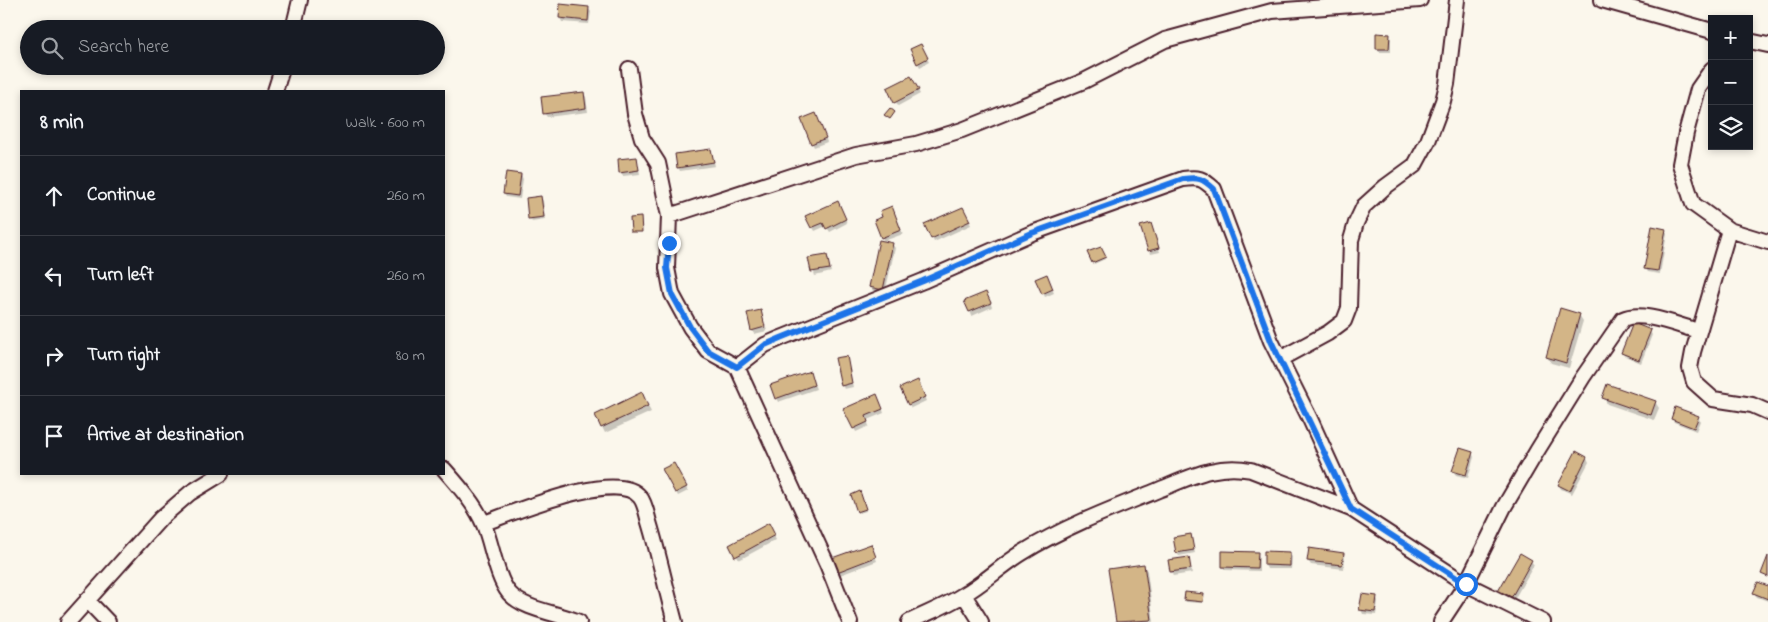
<!DOCTYPE html>
<html lang="en">
<head>
<meta charset="utf-8">
<style>
	body { margin:0; font-family:"Indie Flower",sans-serif; background:#242831; color:#f1f3f6 }
	.controls { position:absolute; right:15px; top:15px; display:grid; overflow:hidden; border-radius:0px; box-shadow:0 2px 8px #0003 }
	.controls button { width:45px; height:45px; display:grid; place-items:center; padding:0; border:0; border-bottom:1px solid #363941; background:#171b24; color:#f1f3f6; font:25px sans-serif }
	.stop { position:absolute; width:15px; height:15px; margin:-11px; border:4px solid #1a73e8; border-radius:50%; background:#fff }
	.stop.end { background:#1a73e8; border-color:#fff; box-shadow:0 1px 5px #0008 }
	.list { margin:0; padding:0; list-style:none }
	h2 { display:flex; justify-content:space-between; align-items:center; height:65px; margin:0; padding:0 20px; font-size:21px }
	h2 small { font-size:16px; font-weight:400; color:#9ea1a6 }
	.list li { display:grid; grid-template-columns:32px 1fr auto; gap:15px; align-items:center; box-sizing:border-box; height:80px; padding:0 20px; border-top:1px solid #363941 }
	.list b { display:block; font-size:19px; white-space:nowrap }
	.list em { font-size:16px; font-style:normal; color:#9ea1a6 }
	.icon { flex:none; width:28px; height:28px; fill:none; stroke:currentColor; stroke-width:2; stroke-linecap:round; stroke-linejoin:round }
	.map { position:relative; flex:none; width:1768px; height:622px; overflow:hidden }
	.search { position:absolute; background:#171b24; box-shadow:0 2px 8px #0003; left:20px; top:20px; width:425px; height:55px; display:flex; align-items:center; gap:12px; box-sizing:border-box; padding:0 18px; border-radius:28px; color:#9ea1a6; font-size:19px }
	.panel { position:absolute; background:#171b24; box-shadow:0 2px 8px #0003; left:20px; top:90px; width:425px; height:385px; border-radius:0px }
	.map>svg:first-child { display:block }
</style>
</head>
<body>
<div class="map">
<svg width="1768" height="622" viewBox="0 0 1768 622">
	<rect width="100%" height="100%" fill="#fbf7ec"/>
	<filter id="ink" filterUnits="userSpaceOnUse"><feTurbulence type="fractalNoise" baseFrequency=".02" numOctaves="2"/><feDisplacementMap in="SourceGraphic" scale="10" xChannelSelector="R" yChannelSelector="G"/><feConvolveMatrix kernelMatrix="1 2 1 2 8 2 1 2 1" color-interpolation-filters="sRGB"/></filter>
	<g filter="url(#ink)">
		<!-- shadow -->
		<path fill="#0003" d="M588,8L591,12L589,24L562,22L560,18Z
			M1389,35L1391,39V52H1379L1377,48Z
			M920,45L929,62L920,67L911,50Z
			M911,77L920,94L898,106L889,89Z
			M583,93L586,97L588,112L547,117L544,113Z
			M818,118L827,142L814,147L812,143Z
			M711,150L715,166L680,171L678,167Z
			M637,158L640,174L623,176L621,172Z
			M521,175L523,179L520,199L506,197L504,194Z
			M541,197L543,201L545,220L532,222L530,219Z
			M839,206L847,223L830,232L826,226L815,231L807,217Z
			M894,212L903,234L884,241L882,237L884,218Z
			M965,212L971,225L934,242L932,238Z
			M1142,227L1152,228L1160,252L1151,254Z
			M1665,230L1667,234L1660,274L1648,272L1645,268Z
			M892,244L895,248L885,293L873,291L871,287Z
			M1101,248L1105,259L1094,264L1089,253Z
			M826,256L831,272L815,276L810,259Z
			M1048,279L1054,293L1045,297L1043,293Z
			M988,297L992,307L972,316L966,302Z
			M761,311L767,331L754,334L752,330Z
			M1579,315L1583,321L1569,368L1551,363L1547,357Z
			M1650,331L1652,335L1641,363L1625,356L1622,353Z
			M846,357L853,387L844,389L842,385Z
			M811,376L816,389L778,402L776,398Z
			M919,385L926,401L911,408L909,404Z
			M1604,398L1655,402L1659,408L1654,420L1607,404Z
			M879,399L884,413L867,420L869,426L856,432L845,410Z
			M645,400L651,412L605,433L602,427Z
			M1698,417L1700,421L1696,431L1674,422L1672,419Z
			M1472,453L1474,457L1468,478L1456,475L1453,471Z
			M1576,453L1587,458L1589,462L1572,494L1561,489L1559,485Z
			M673,465L688,491L678,496L664,470Z
			M859,493L866,511L859,513L852,496Z
			M768,525L776,540L739,560L731,546Z
			M1190,535L1195,553L1179,556L1177,553Z
			M872,549L877,561L840,575L838,571Z
			M1257,553L1259,557V571L1225,570L1223,567Z
			M1289,553L1292,557L1291,569H1267L1265,565Z
			M1343,554L1345,557L1344,569L1311,565L1308,561Z
			M1520,555L1531,561L1534,565L1512,603L1500,596Z
			M1188,559L1192,573L1173,576L1169,561Z
			M1143,565L1147,571L1154,622H1117L1109,570Z
			M1768,587V601L1757,597L1754,593Z
			M1203,595V603L1186,602L1185,600Z
			M1376,597L1378,601L1376,615L1363,614L1361,610Z"/>
		<!-- building -->
		<path fill="#d3b587" stroke="#4a1f2b" d="M560,4L589,7L588,21L559,18Z
			M1376,33L1390,34L1389,49H1376Z
			M921,44L928,58L917,64L910,49Z
			M911,76L919,90L894,103L887,88Z
			M584,92L586,108L543,114L541,97Z
			M890,108L895,112L890,119L884,115Z
			M816,113L826,138L811,144L801,119Z
			M711,149L714,162L677,168L675,154Z
			M637,157L639,170L619,173L618,159Z
			M506,172L521,174L518,196L503,194Z
			M541,196L544,217L528,219L526,198Z
			M838,201L846,219L826,229L823,223L811,228L805,216Z
			M892,206L901,230L881,238L874,220L882,217L880,211Z
			M963,207L970,221L931,239L924,224Z
			M641,217L642,232H631L630,218Z
			M1151,223L1159,248L1148,251L1140,226Z
			M1652,226L1666,229L1658,271L1644,269Z
			M879,240L893,243L883,290L869,287Z
			M1101,247L1106,257L1092,263L1087,252Z
			M827,255L830,269L811,272L808,258Z
			M1047,274L1053,289L1042,294L1035,279Z
			M986,292L991,303L969,312L964,301Z
			M1560,308L1580,314L1566,363L1546,357Z
			M761,310L765,327L751,331L747,313Z
			M1633,323L1651,330L1639,360L1621,353Z
			M847,356L852,383L841,386L835,358Z
			M810,371L814,385L775,399L770,385Z
			M918,380L925,397L908,405L900,388Z
			M1607,384L1656,401L1651,415L1602,398Z
			M642,392L648,406L601,428L595,415Z
			M877,394L883,409L866,416L868,422L853,429L843,409Z
			M1675,407L1699,416L1694,428L1671,419Z
			M1460,448L1473,452L1466,475L1452,471Z
			M1576,451L1587,457L1570,491L1558,485Z
			M674,463L687,487L675,493L662,469Z
			M860,491L866,509L857,512L851,495Z
			M769,523L775,535L735,557L729,545Z
			M1191,534L1194,550L1176,553L1173,537Z
			M871,544L876,557L837,572L832,558Z
			M1309,548L1344,553L1342,565L1307,561Z
			M1222,551L1258,552L1257,568L1222,567Z
			M1264,551L1290,552V566L1264,565Z
			M1520,553L1532,560L1510,600L1497,593Z
			M1768,556V577L1761,574Z
			M1189,557L1191,569L1170,572L1168,560Z
			M1144,564L1152,620L1116,622L1108,569Z
			M1758,582L1768,586V599L1753,593Z
			M1185,592L1204,594L1203,602L1184,600Z
			M1362,594L1377,596L1375,612L1359,610Z"/>
		<g fill="none" stroke-linecap="round" stroke-linejoin="round">
			<!-- street casing -->
			<g stroke="#4a1f2b" stroke-width="18">
				<path id="street" d="M1602,0L1712,31
					M293,29L300,0
					M1749,41L1768,45
					M629,69L635,114L642,138L658,163L669,216L667,268L672,294L690,327L708,351L737,367L765,345L781,338L923,281L1032,233L1183,179C1199,177 1202,178 1214,189L1271,341L1310,419L1351,509
					M1712,69L1698,89L1686,133L1680,164L1693,204L1729,230L1768,242
					M275,91L283,66
					M669,216L856,155L916,144L962,130L1084,81L1165,40L1272,11L1420,0
					M1729,230L1693,352L1690,368L1694,382L1713,399L1752,405L1768,412
					M1280,359L1328,333L1344,321L1349,308L1351,240L1356,223L1364,206L1385,187L1415,165L1428,141L1443,101L1447,84L1457,0
					M737,367L827,564L850,622
					M444,469C458,485 476,505 484,525C492,544 496,577 509,593C524,610 558,613 579,622
					M484,523C513,513 618,468 640,497C645,503 647,515 649,522C659,555 666,589 675,622
					M964,595L981,622
					M87,600L108,622
					M68,622L161,518L190,493L221,474
					M909,622C927,613 946,606 963,595C984,583 1001,566 1022,553C1064,527 1111,509 1156,491C1189,478 1215,463 1251,470L1351,509L1466,584L1543,622
					M1441,622L1466,584L1504,507L1537,451L1583,377L1623,319C1642,310 1679,326 1699,331"/>
			</g>
			<!-- street -->
			<use href="#street" stroke="#fbf7ec" stroke-width="14"/>
		</g>
	</g>
	<g fill="none" stroke-linecap="round" stroke-linejoin="round" filter="url(#ink)">
		<!-- route -->
		<path stroke="#1a73e8" stroke-width="6" d="M669,243L667,268L672,294L690,327L708,351L737,367L765,345L781,338L923,281L1032,233L1183,179C1199,177 1202,178 1214,189L1271,341L1351,509L1466,584"/>
	</g>
</svg>
<div class="controls">
<button>+</button>
<button>−</button>
<button><svg class="icon" aria-label="layers" viewBox="0 0 24 24"><path d="M12 4l9 5-9 5-9-5zM3 14l9 5 9-5"/></svg></button>
</div>
<div class="stop" style="left:1466px;top:584px"></div>
<div class="stop end" style="left:669px;top:243px"></div>
<div class="search"><svg class="icon" aria-label="search" viewBox="0 0 24 24"><circle cx="10" cy="10" r="6"/><path d="M15 15l6 6"/></svg>Search here</div>
<section class="panel">
<h2>8 min<small>Walk · 600 m</small></h2>
<ul class="list">
<li><svg class="icon" aria-label="ahead" viewBox="0 0 24 24"><path d="M12 20V5M6 11l6-6 6 6"/></svg><div><b>Continue</b></div><em>260 m</em></li>
<li><svg class="icon" aria-label="left" viewBox="0 0 24 24"><path d="M17 20v-9H6M10 6l-5 5 5 5"/></svg><div><b>Turn left</b></div><em>260 m</em></li>
<li><svg class="icon" aria-label="right" viewBox="0 0 24 24"><path d="M7 20v-9h11M14 6l5 5-5 5"/></svg><div><b>Turn right</b></div><em>80 m</em></li>
<li><svg class="icon" aria-label="arrive" viewBox="0 0 24 24"><path d="M6 21V4h12l-3 4 3 4H6"/></svg><div><b>Arrive at destination</b></div></li>
</ul>
</section>
</div>
</body>
</html>
